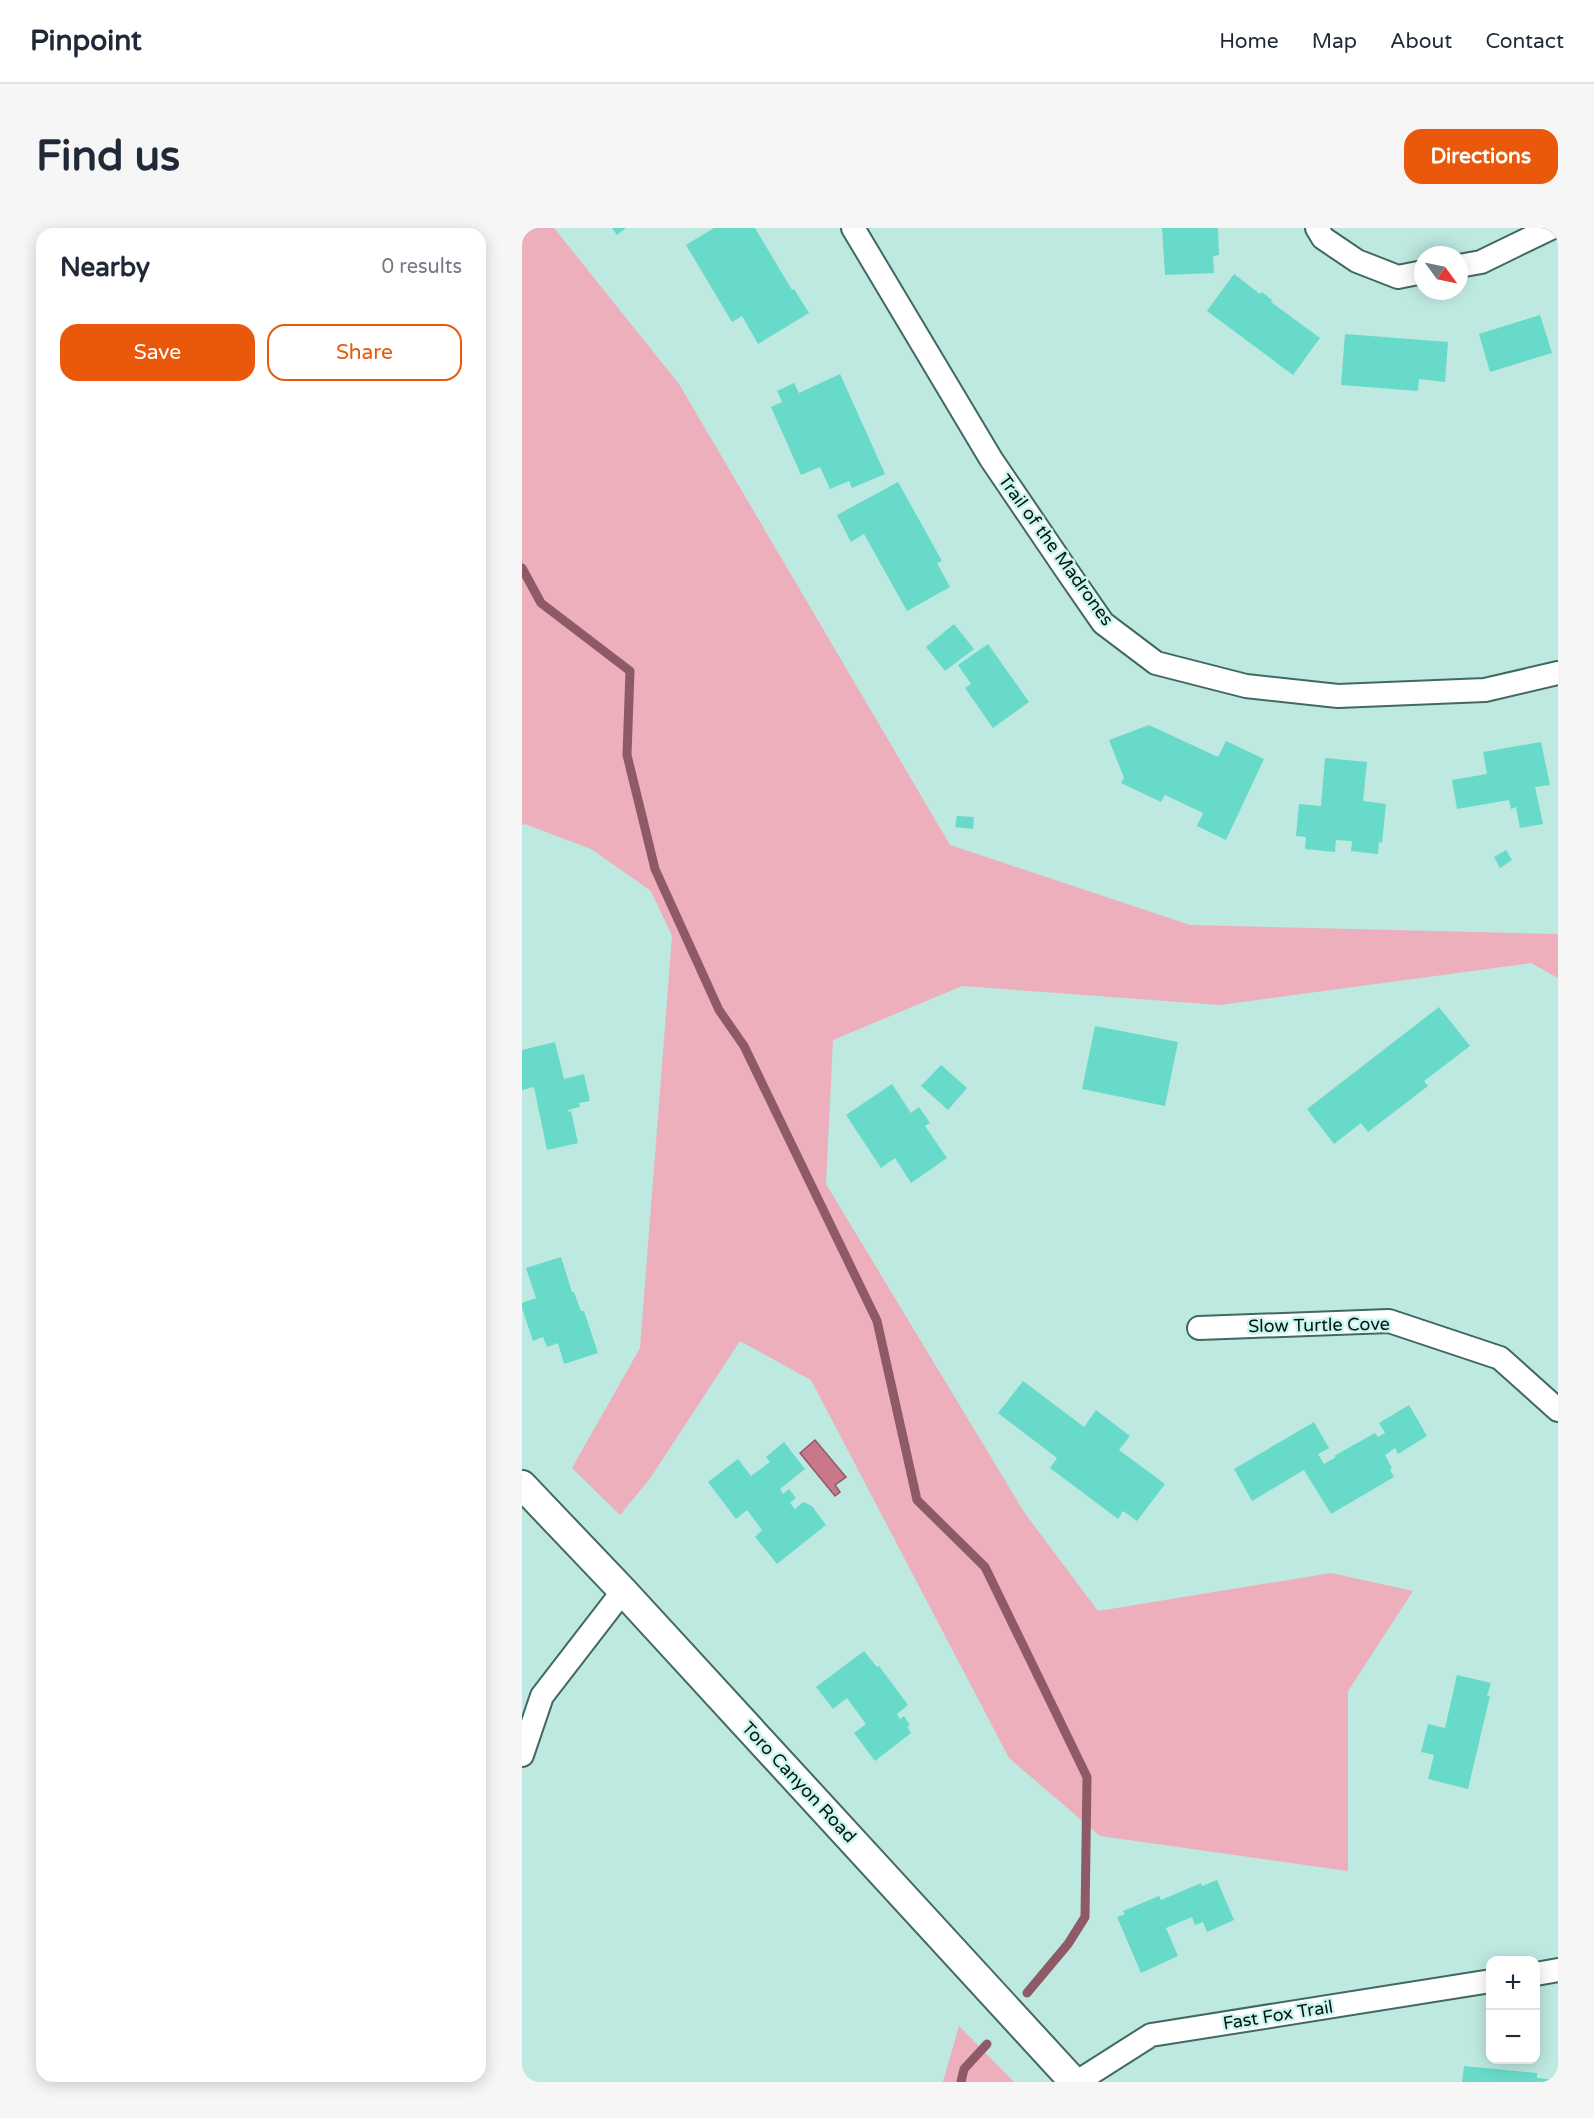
<!DOCTYPE html>
<html lang="en">
<head>
<meta charset="utf-8">
<style>
	body { margin:0; font-family:"Varela Round",sans-serif; background:#f6f6f7; color:#1f2937 }
	.controls { position:absolute; right:18px; bottom:18px; display:grid; overflow:hidden; border-radius:12px; box-shadow:0 3px 15px #0003 }
	.controls button { width:54px; height:54px; display:grid; place-items:center; padding:0; border:0; border-bottom:2px solid #e0e1e3; background:#fff; color:#1f2937; font:30px sans-serif }
	.compass { position:absolute; left:892px; top:18px; width:54px; height:54px; border-radius:50%; background:#fff; box-shadow:0 3px 15px #0003; rotate:123deg }
	.list { margin:0; padding:0; list-style:none }
	h2 { display:flex; justify-content:space-between; align-items:center; height:78px; margin:0; padding:0 24px; font-size:26px }
	h2 small { font-size:20px; font-weight:400; color:#747a83 }
	.actions { display:flex; gap:12px; padding:18px 24px }
	.actions a { flex:1; padding:14px 0; border:2px solid #ea580c; border-radius:18px; text-align:center; font-size:21px; color:#ea580c }
	.actions .main { background:#ea580c; color:#fff }
	.map { position:relative; flex:none; width:1036px; height:1854px; overflow:hidden; border-radius:18px }
	header { display:flex; align-items:center; gap:36px; box-sizing:border-box; height:84px; padding:0 30px; background:#fff; border-bottom:2px solid #e0e1e3 }
	header strong { font-size:28px }
	nav { display:flex; gap:33px; margin-inline-start:auto; font-size:21px }
	.intro { display:flex; align-items:center; justify-content:space-between; box-sizing:border-box; height:144px; padding:0 36px }
	h1 { margin:0; font-size:42px }
	.button { padding:15px 27px; border-radius:18px; background:#ea580c; color:#fff; font-size:21px; font-weight:700 }
	main { display:flex; gap:36px; padding:0 36px }
	aside { flex:1; background:#fff; border-radius:18px; box-shadow:0 3px 15px #0003 }
	.map>svg:first-child { display:block }
</style>
</head>
<body>
<header>
<strong>Pinpoint</strong>
<nav><a>Home</a><a>Map</a><a>About</a><a>Contact</a></nav>
</header>
<div class="intro"><h1>Find us</h1><a class="button">Directions</a></div>
<main>
<aside>
<h2>Nearby<small>0 results</small></h2>
<ul class="list">
</ul>
<div class="actions"><a class="main">Save</a><a>Share</a></div>
</aside>
<div class="map">
<svg width="1036" height="1854" viewBox="0 0 1036 1854">
	<rect width="100%" height="100%" fill="#bde9e1"/>
	<!-- green -->
	<path fill="#edafbc" d="M0,0H32L157,156L428,617L668,697L1036,706V750L1009,735L698,777L440,758L311,812L304,956L502,1284L576,1383L809,1345L891,1363L826,1463V1643L578,1608L487,1530L289,1152L218,1113L127,1252L98,1287L50,1240L118,1120L150,708L129,663L69,621L3,596L0,597Z
		M437,1798L492,1854H421Z"/>
	<!-- water -->
	<path fill="#ca778b" stroke="#8f5a67" stroke-width="1.5" d="M293,1212L324,1249L313,1257L318,1264L313,1268L278,1225Z"/>
	<g fill="none" stroke-linecap="round" stroke-linejoin="round">
		<!-- stream -->
		<path stroke="#8f5a67" stroke-width="9" d="M0,340L19,375L108,443L105,527L133,641L197,782L222,818L355,1093L395,1272L463,1339L565,1549L563,1689L546,1716L505,1765
			M439,1854L442,1841L465,1816"/>
	</g>
	<!-- building -->
	<path fill="#68dac9" d="M90,0H104L95,7Z
		M192,0H233L270,62L272,61L287,85L236,116L220,88L210,94L164,17Z
		M640,0H696L697,27L691,28L692,45L643,47Z
		M712,46L738,66L740,64L750,72L749,74L798,110L771,147L685,83Z
		M1018,87L1030,125L968,144L957,106Z
		M823,106L926,114L923,154L897,151L896,163L819,157Z
		M318,146L363,246L330,260L327,253L308,261L298,239L279,247L249,179L260,174L255,163L272,155L277,165Z
		M376,254L420,333L415,335L428,359L385,383L342,306L329,314L315,287Z
		M432,396L452,421L423,443L404,419Z
		M466,416L507,474L471,500L443,460L449,456L436,437Z
		M627,497L696,529L704,513L742,531L704,612L675,598L681,585L643,567L639,574L599,555L602,550L587,512Z
		M1019,514L1028,557L1013,559L1021,596L998,600L994,579L989,581L987,572L935,581L930,552L965,546L961,524Z
		M803,530L845,534L841,573L864,576L860,615L857,614L856,626L829,623L830,613L814,612L813,624L783,621L784,609L774,608L777,576L799,578Z
		M435,588L452,589L451,601L433,599Z
		M984,622L990,632L978,640L972,629Z
		M917,779L948,818L902,853L906,858L846,904L839,895L812,916L785,881Z
		M573,798L656,814L643,878L560,861Z
		M33,814L42,851L62,846L68,873L57,875L58,879L46,882V884L49,883L56,915L25,922L12,859L0,862V822Z
		M419,837L445,860L426,882L399,858Z
		M370,856L389,885L397,879L408,895L403,898L425,930L389,955L373,930L359,940L324,887Z
		M39,1029L50,1064H52L59,1083H62L76,1125L42,1136L36,1115L25,1119L21,1109L11,1113L0,1080V1075L14,1070L4,1040Z
		M501,1153L562,1199L574,1182L608,1208L597,1222L643,1256L615,1293L601,1283L596,1291L528,1240L535,1230L476,1185Z
		M887,1177L905,1208L876,1226L873,1220L863,1227L870,1240L868,1242L872,1249L809,1286L782,1242L730,1273L712,1241L792,1194L807,1220L796,1226L802,1236L814,1229L812,1228L853,1205L856,1209L863,1205L857,1195Z
		M262,1214L283,1241L258,1261L261,1266L267,1261L274,1270L268,1275L273,1281L281,1274L290,1278L304,1297L255,1336L233,1309L240,1302L225,1282L214,1291L186,1254L216,1231L229,1248L248,1234L244,1229Z
		M342,1423L355,1439L357,1438L386,1477L375,1486L378,1491L382,1488L388,1497L385,1499L389,1505L353,1533L332,1505L344,1496L325,1470L311,1481L294,1459Z
		M935,1447L969,1455L965,1468H968L946,1561L906,1551L912,1527L899,1524L906,1496L923,1500Z
		M695,1652L712,1692L685,1704L681,1694L673,1697L670,1689L644,1700L656,1728L619,1745L595,1689L603,1686L601,1683L637,1668L639,1672L679,1655L680,1658Z
		M942,1838L1015,1845V1850L1036,1852V1854H940Z"/>
	<g fill="none" stroke-linecap="round" stroke-linejoin="round">
		<!-- minor casing -->
		<g stroke="#416962" stroke-width="26">
			<path id="minor" d="M331,0L469,231L545,343L581,395L634,435L724,458L816,468L963,462L1036,445
				M795,0L801,10L835,33L876,49L901,44
				M937,38L959,34L1029,0
				M677,1100L867,1093L978,1130L1036,1182
				M0,1527L20,1468L101,1363
				M1014,1746L1036,1742
				M555,1854L629,1807L969,1753"/>
		</g>
		<!-- tertiary casing -->
		<g stroke="#416962" stroke-width="32">
			<path id="tertiary" d="M0,1257L101,1363L552,1854"/>
		</g>
		<!-- minor -->
		<use href="#minor" stroke="#fff" stroke-width="22"/>
		<!-- tertiary -->
		<use href="#tertiary" stroke="#fff" stroke-width="28"/>
	</g>
	<g text-anchor="middle" stroke-width="5" stroke-linejoin="round" paint-order="stroke">
		<!-- street labels -->
		<g font-size="18" fill="#061614" stroke="#caf6ee">
			<text transform="translate(534 322) rotate(54)" y="6">Trail of the Madrones</text>
			<text transform="translate(797 1097) rotate(-1)" y="6">Slow Turtle Cove</text>
			<text transform="translate(277 1554) rotate(47)" y="6">Toro Canyon Road</text>
			<text transform="translate(756 1787) rotate(-9)" y="6">Fast Fox Trail</text>
		</g>
	</g>
</svg>
<div class="controls">
<button>+</button>
<button>−</button>
</div>
<svg class="compass" viewBox="-18 -18 36 36"><path d="M0-13l5 13h-10z" fill="#e53935"/><path d="M0 13l5-13h-10z" fill="#747a83"/></svg>
</div>
</main>
</body>
</html>
